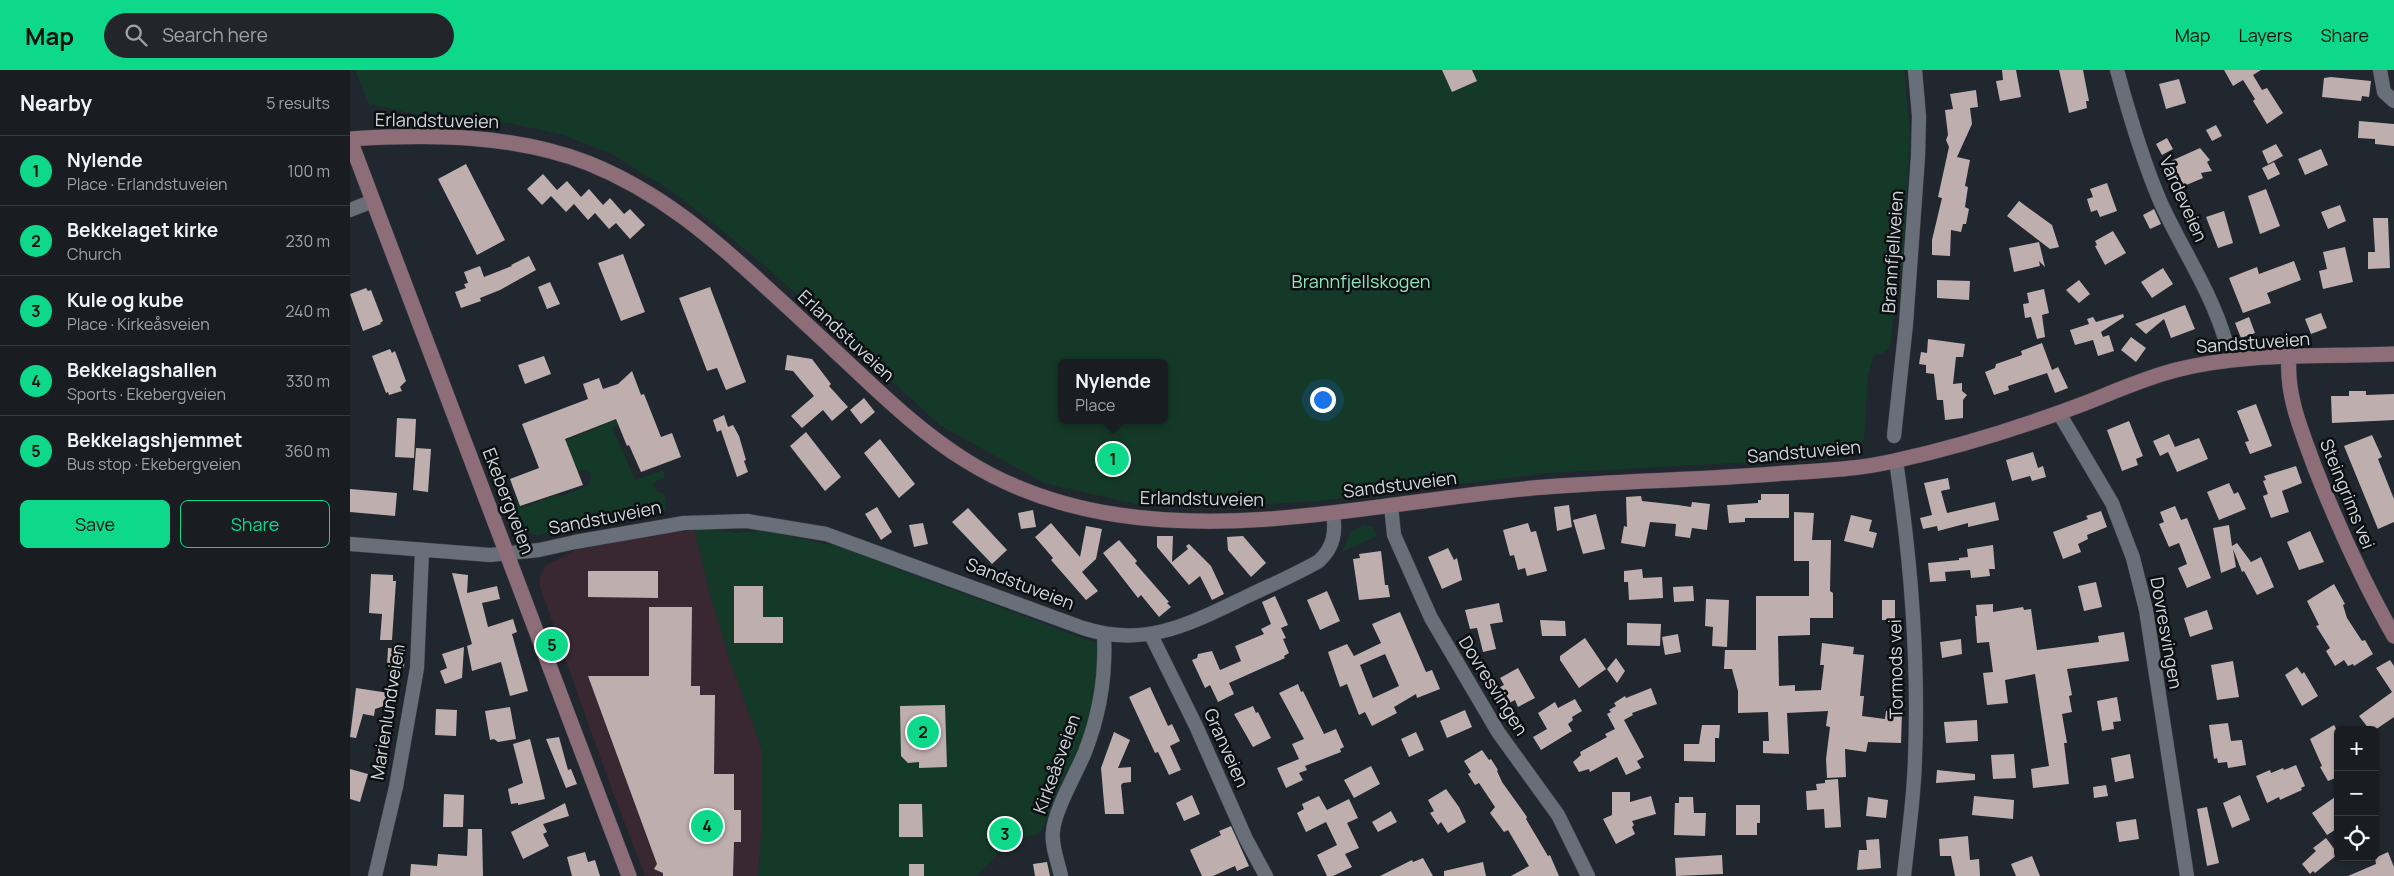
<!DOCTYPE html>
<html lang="en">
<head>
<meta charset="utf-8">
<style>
	body { margin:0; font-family:Manrope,sans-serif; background:#22262a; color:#f1f3f6 }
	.controls { position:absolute; right:15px; bottom:15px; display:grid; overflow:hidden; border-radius:8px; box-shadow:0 1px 4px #0004 }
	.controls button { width:45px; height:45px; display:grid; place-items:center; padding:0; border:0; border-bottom:1px solid #373b40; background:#191d22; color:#f1f3f6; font:25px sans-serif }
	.you { position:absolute; left:972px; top:329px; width:18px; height:18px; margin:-12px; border:4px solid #fff; border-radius:50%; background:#1a73e8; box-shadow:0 0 0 8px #1a73e833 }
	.badge { display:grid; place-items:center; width:32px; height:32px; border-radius:50%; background:#0ed98a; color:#111; font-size:16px; font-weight:700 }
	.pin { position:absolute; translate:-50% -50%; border:2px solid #fff; box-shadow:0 1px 5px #0006 }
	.popup { position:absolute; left:708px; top:289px; width:110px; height:65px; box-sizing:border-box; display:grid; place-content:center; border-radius:8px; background:#191d22; filter:drop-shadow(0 1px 4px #0005); font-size:16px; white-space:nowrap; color:#9fa2a5 }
	.popup b { font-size:19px; color:#f1f3f6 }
	.popup::after { content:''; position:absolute; left:50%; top:100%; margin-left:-10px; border:10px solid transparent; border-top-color:#191d22 }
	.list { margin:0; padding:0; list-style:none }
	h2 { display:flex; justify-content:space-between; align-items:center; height:65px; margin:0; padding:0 20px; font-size:21px }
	h2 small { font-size:16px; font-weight:400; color:#9fa2a5 }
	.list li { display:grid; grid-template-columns:32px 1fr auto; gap:15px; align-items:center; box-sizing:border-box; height:70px; padding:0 20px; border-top:1px solid #373b40 }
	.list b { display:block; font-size:19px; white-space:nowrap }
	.list p { margin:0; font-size:16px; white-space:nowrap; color:#9fa2a5 }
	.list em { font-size:16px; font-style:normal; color:#9fa2a5 }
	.actions { display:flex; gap:10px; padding:15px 20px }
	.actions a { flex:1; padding:11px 0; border:1px solid #0ed98a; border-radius:8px; text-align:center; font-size:18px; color:#0ed98a }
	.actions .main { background:#0ed98a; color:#111 }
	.icon { flex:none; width:28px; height:28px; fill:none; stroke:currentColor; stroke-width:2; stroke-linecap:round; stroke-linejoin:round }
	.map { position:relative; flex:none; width:2044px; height:806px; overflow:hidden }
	header { display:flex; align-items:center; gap:30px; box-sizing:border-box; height:70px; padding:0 25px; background:#0ed98a; color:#111 }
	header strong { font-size:24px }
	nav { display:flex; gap:28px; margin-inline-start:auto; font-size:18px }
	.search { width:350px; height:45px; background:#22262a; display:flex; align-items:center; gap:12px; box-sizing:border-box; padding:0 18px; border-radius:28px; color:#9fa2a5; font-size:19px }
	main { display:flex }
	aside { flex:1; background:#191d22 }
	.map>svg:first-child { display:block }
</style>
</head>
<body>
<header>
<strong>Map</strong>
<div class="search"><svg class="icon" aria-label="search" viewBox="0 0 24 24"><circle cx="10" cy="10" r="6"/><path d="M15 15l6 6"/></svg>Search here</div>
<nav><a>Map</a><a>Layers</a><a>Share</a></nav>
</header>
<main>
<aside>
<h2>Nearby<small>5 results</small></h2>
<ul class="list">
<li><span class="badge">1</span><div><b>Nylende</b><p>Place · Erlandstuveien</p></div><em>100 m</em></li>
<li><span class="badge">2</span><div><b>Bekkelaget kirke</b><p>Church</p></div><em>230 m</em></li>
<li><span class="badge">3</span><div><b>Kule og kube</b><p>Place · Kirkeåsveien</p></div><em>240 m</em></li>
<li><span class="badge">4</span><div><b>Bekkelagshallen</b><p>Sports · Ekebergveien</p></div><em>330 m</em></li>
<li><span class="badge">5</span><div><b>Bekkelagshjemmet</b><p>Bus stop · Ekebergveien</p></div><em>360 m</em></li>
</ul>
<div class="actions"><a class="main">Save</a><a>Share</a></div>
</aside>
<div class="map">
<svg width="2044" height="806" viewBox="0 0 2044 806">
	<rect width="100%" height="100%" fill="#21272e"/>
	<!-- education -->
	<path fill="#392831" d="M345,460L359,521L381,594L412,679V758L408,806H295L258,709L190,517V507L195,496L225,480L299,466Z"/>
	<!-- green -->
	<path fill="#153929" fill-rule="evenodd" d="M5,0H1554L1560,63L1553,200L1543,197L1544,239L1540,277L1533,283L1524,285L1518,305L1514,370L1507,379L1487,385L1456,389L1198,403L968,431L890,436L837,437L785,434L694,413L591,356L421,201L367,156L323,122L260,83L210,64L158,53L91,50L19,34ZM712,293H814V350H712Z
		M246,339L266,348L268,354L262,357L285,410L314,400V409L308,410L303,414L307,422L314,423L316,440L186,465L169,459L162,447L146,410L155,413L163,433L169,431L172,438L207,425L208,427L238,416L241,408L240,403L234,400L227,402L214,371L252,356Z
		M1014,454L1023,457L1027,466L992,482L1001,462Z
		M360,459L386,463L413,461L487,476L751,575L735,674L690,763L660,772L626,806H408L412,757V679L381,594L359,521L345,460Z"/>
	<!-- building -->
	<path fill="#beafae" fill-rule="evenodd" d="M1092,0H1122L1127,11L1102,22Z
		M1652,0H1666L1671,27L1650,31L1646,11L1653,10Z
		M1709,0H1733L1739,31H1736L1737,38L1719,43Z
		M1874,0H1911L1903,5L1912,20L1917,18L1933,43L1917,54L1903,31L1905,29L1893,10L1883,16Z
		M1981,7L2021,11L2019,27L2012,26L2011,31L1972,27L1974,8Z
		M1829,9L1836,33L1816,39L1809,14Z
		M1626,20L1628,37L1620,38L1622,54L1607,87L1620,90L1615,116L1618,117L1615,137L1619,139L1616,154H1613L1611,162L1601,160L1600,186L1582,185V170L1592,128L1588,127L1599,77L1596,70L1598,65L1595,40L1603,39L1600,24Z
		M2009,51L2044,54V76L2025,74V69L2008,68Z
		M1866,55L1872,66L1862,71L1856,60Z
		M1817,68L1823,79L1812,85L1806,74Z
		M1926,74L1933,86L1918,94L1912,81Z
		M1850,78L1860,90L1857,92L1862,101L1851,103L1853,108L1834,116L1821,91Z
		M1971,79L1978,95L1955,105L1948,89Z
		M1924,92L1930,104L1918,110L1912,98Z
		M116,94L155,170L127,185L88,109Z
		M193,104L207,120L217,111L231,127L239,119L253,135L260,128L274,144L280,139L295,155L280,169L266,153L259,159L245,143L238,150L224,134L216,142L201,126L192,135L177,119Z
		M1757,113L1767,141L1750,147L1747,140L1741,142L1737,129L1743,127L1740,119Z
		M1916,119L1930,156L1910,164L1898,126Z
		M1669,131L1702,155L1709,177L1700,179L1657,146Z
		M1990,135L1996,151L1978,159L1971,142Z
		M1804,139L1811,154L1800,159L1793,145Z
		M1874,141L1883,173L1868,178L1856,147Z
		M2023,148H2038L2040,198L2018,199V182H2025Z
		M1763,161L1776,183L1755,195L1745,176L1747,175L1745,171Z
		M1689,172L1695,197L1689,191L1690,196L1664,202L1659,178Z
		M1995,177L2003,212L1973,219L1969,201L1977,199L1973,182Z
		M273,184L295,242L271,251L248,193Z
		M179,186L186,200L150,220L130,228L131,231L111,238L105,222L116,218L114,214L118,213L114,202L130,196L134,207L162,196L161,195Z
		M1944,191L1951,210L1917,223L1921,233L1893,243L1879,208L1907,197L1909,204Z
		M1813,198L1823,214L1802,228L1791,212Z
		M1587,210L1620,211L1619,230L1587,228Z
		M1729,210L1740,224L1729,233L1716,220Z
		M200,212L210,234L197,239L188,217Z
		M360,217L396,312L376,320L367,298L357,301L329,228Z
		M16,218L18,221L21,220L33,251L30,253L31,254L13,261L0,224Z
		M1694,219L1699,243L1692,245L1695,267L1687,269L1681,247L1675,248L1673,234L1679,233L1677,223Z
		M1835,235L1845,259L1821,268L1814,249L1796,264L1785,254Z
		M1971,243L1977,258L1961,264L1955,249Z
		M1773,244L1774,247L1751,262L1753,267L1759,265L1764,281L1748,286L1743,270L1725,275L1720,260L1739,254L1737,249L1743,247L1746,252Z
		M1899,247L1905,263L1891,268L1885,253Z
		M1781,267L1796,278L1786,292L1771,280Z
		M1578,269L1615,274L1613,287H1606L1603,314L1612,313V321L1617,325L1613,330V348L1595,350L1593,330H1587L1584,304L1576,303V295L1569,294L1571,282L1577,283Z
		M1692,273L1702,300L1708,297L1718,318L1705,323L1697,303L1658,316L1659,320L1644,325L1635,302L1645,298L1646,294L1672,285L1671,281Z
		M40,279L42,283L45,281L56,311L50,317L52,321L39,325L38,322L36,323L22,286Z
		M437,285L462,289L481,314L479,316L498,337L482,351L473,340L452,358L441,346L464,326L443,301L435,300Z
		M194,286L201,304L175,314L168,295Z
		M282,301L291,325L294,324L311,367L322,363L331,387L291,402L279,375L277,376L266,349L215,369L233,415L170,436L160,409L189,398L172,354L238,329L233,314L249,308L253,319L268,314Z
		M1999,321H2016V325L2044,324V350L1982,353L1981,326H1999Z
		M514,328L525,342L511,354L500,340Z
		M1906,334L1922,376L1900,384L1895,372L1899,371L1887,341Z
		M374,345L378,357L383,355L389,366L396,390L394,391L398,402L387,407L371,360L367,362L363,350Z
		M47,348L66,349L64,388L45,387Z
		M1779,351L1793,386L1786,389L1788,395L1772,401L1757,360Z
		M456,362L491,407L475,421L440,376Z
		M1819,364L1825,377L1849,368L1858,389L1827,402L1818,382L1810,386L1803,371Z
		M2022,365L2032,387L2028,389L2044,429V452L2028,459L1994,376Z
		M530,369L565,414L549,428L514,383Z
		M66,378L81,379L78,422L63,420Z
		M1683,382L1688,398L1693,396L1696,407L1682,411L1680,406L1662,411L1656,390Z
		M1946,396L1952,413L1932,421L1939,442L1921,448L1913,426L1918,424L1913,411L1916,410L1914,406Z
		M1598,408L1600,419L1591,421L1597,443L1645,432L1649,450L1618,457V453L1588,461L1587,456L1573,459L1570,448L1582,445L1574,413Z
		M1879,413L1884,424L1888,422L1896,439L1869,450L1857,422Z
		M0,419L47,423L45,446L0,442Z
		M1411,424H1439V448H1395V452L1379,453L1377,435L1408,433V430H1411Z
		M1291,426L1292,431L1328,435L1341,437L1342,432L1360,434L1357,460L1342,458L1340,468L1325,466L1326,454L1300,452L1295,477L1271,473L1274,456L1277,457L1276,427Z
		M1219,435L1222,457L1207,461L1204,437Z
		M1825,436L1831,450L1837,448L1861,508L1837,518L1828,498L1837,494L1829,473L1819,477L1809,454L1814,452L1810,442Z
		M527,437L542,462L531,470L515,444Z
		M618,438L657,480L642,494L602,452Z
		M683,440L686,457L671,459L668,443Z
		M1751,441L1757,457L1737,465L1738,469L1728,474L1731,482L1713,489L1703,462L1738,449L1736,446Z
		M1444,442L1464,443L1462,470H1481L1480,521L1483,523V548H1460V565L1428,566L1429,616L1445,615V621L1471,620L1474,595H1470L1472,573L1504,577L1503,584L1514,585L1510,626H1514L1512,646L1535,649L1536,641L1552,642L1551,673L1518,672L1516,682L1495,679L1496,707L1477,708L1476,689L1480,657L1476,656L1478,641L1437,643L1439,684L1413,683V671H1419L1418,642L1388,643V621L1382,599H1374L1375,580H1406V526H1459V491H1444Z
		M1246,444L1255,479L1233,484L1223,450Z
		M1501,445L1522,450L1519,461L1527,463L1523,478L1494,471Z
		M573,453L578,474L564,477L559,455Z
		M701,453L730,487L736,456L752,459L746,489L732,502L748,521L736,530L701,490L703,488L685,467Z
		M1178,453L1181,462L1186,461L1197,501L1177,506L1175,498L1168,500L1164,485L1160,486L1153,460Z
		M1879,455L1882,476L1887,473L1901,492L1911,487L1924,517L1907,525L1894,501L1892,502L1883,479L1886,497L1871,503L1863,458Z
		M1960,461L1974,492L1949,500L1937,472Z
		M807,466H823L822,492L838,479L836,476L839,474L861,496L874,524L862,530L850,506L839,515L807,477Z
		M893,466L916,493L901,507L878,480L877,467Z
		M769,470L787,491L785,493L819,532L817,533L821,537L809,547L791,525L788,528L753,483Z
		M1643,475L1645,499H1639L1640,506L1621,508L1620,500L1595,502L1596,511L1580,512L1578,493L1609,490V488L1618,487L1617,479Z
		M1098,478L1104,490L1107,488L1112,510L1092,519L1078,487Z
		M1031,481L1035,515H1038L1040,527L1009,530L1003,489L1010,488L1009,484Z
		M1292,499L1293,508L1312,507L1313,528L1279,530L1278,512H1274V501Z
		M238,501H308V528L238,527Z
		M102,503L118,505L117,523L147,516L150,529L132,533L138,557L163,549L167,562L162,564L178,621L160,626L151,592L122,601L117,576L122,574Z
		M21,504L43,505V511H46L42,570H30L32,544L19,543Z
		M1746,512L1752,537L1734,541L1728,516Z
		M1984,514L1995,534L1993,535L1997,548L2012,571L2015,570L2023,584L2004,596L2003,594L1998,596L1994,590L1985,596L1976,581L1980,578L1966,556L1969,555L1957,531Z
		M384,516H413V547H433V573H384Z
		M1343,516L1344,531L1324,532L1323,517Z
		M977,521L990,551L970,560L957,530Z
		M925,526L938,555L931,558L936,568L933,569L939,583L934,586L935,588L879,613L884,624L868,632L860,615L855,618L842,590L847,588L848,584L862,581L870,600L891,591L885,576L914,564L911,559L921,554L912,532Z
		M1356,529L1379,530L1377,577L1362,576L1363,557L1355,556Z
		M1532,530H1545V550H1532Z
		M1149,533L1153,552L1140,554L1146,579L1133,582L1127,558L1120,559L1115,540Z
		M1643,534V542L1673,537L1674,540L1681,539L1687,580L1749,572L1748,566L1774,562L1779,591L1717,599L1722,625L1719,626L1722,642L1712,644L1717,673H1714L1719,714L1683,718L1681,699L1699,696L1685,604L1655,610L1658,633L1637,635L1633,603L1643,602L1639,572L1627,573L1625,546H1627L1626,535Z
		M299,537H342L341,616H350V625H365L364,704H384V740H391V772H384L383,806H313V803L304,799L307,794L238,606H299Z
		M1857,540L1863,559L1840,567L1834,548Z
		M1050,542L1076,602L1082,600L1090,619L1067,628L1066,624L1044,637L1047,643L1022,656L1015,642L1009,645L997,614L990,617L978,582L997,574L1004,586L1031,573L1022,554ZM1035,584L1049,616L1023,628L1010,595Z
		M1190,550L1215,551L1216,566H1192Z
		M1277,553L1311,554L1310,576L1277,575Z
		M1328,564L1331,582L1315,585L1312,567Z
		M1235,568L1256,599L1229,618L1210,590V586Z
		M1611,569L1612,584L1592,588L1590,572Z
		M114,577L112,608L95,614L90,601L97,598L92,584Z
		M38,578L55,579L54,598L37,596Z
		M1266,588L1275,601L1267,613L1257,599Z
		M2040,590L2044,596V647L2025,660L2023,657L2019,659L2009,646L2042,622L2026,598Z
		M1883,591L1889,627L1867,630L1861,595Z
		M1947,597L1952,604L1954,602L1968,626L1952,636L1935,605Z
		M1168,598L1185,628L1168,637L1165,630L1159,633L1150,617L1154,615L1150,608Z
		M948,614L951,622L953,621L974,664L986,659L994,677L990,679L991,682L955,696L957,700L949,703L953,710L936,718L927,698L949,689L942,674L954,669L929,623Z
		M800,617L818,656L822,654L830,671L820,676L831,700L819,705L808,682L805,683L779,627Z
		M6,618L39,623L37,635L25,639L24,646L13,644L6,668L0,667Z
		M1301,618L1307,634L1282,643L1283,645L1274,650L1294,687L1287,691L1291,698L1276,705L1267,687L1240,702L1239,699L1229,702L1223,692L1231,685L1230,682L1257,667L1255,664L1265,659L1257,644L1261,642L1259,640L1266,636L1264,633L1275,626L1276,628Z
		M1767,627L1771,651L1763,652L1764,659L1752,661L1747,631Z
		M1225,629L1232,641L1222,647L1223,650L1218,654L1222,661L1191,680L1183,667L1197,659L1188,643L1205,632L1208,638Z
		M595,635L597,697L569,698V692L558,693L551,686L550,636Z
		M903,636L906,643L908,642L921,668L903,677L884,644Z
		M160,637L166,669L148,672L144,669L140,670L135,641Z
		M86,639L107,640L106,666L85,665Z
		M1115,640L1122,657L1097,668L1090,651Z
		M1627,650L1628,671L1596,673L1594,652Z
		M1878,653L1881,671L1892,670L1896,695L1878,698L1877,692L1868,693L1867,688L1864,689L1859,655Z
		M1352,655H1370L1369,668H1365V692L1334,691V674H1349Z
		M1984,655L1988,662V707L1978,711L1970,697L1972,696L1960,669Z
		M764,662L780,670L768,698L781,697V712L773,713L771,715L774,744H755L751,698Z
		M1066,662L1074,680L1059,687L1051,669Z
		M209,667L218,700L221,699L227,714L216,718L196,669Z
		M180,669L195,729L168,735V733L161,734L158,719L173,713L163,674Z
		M1132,680L1139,690L1141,689L1148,700L1147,701L1152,712L1177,747L1176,749L1198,786L1200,785L1209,806H1161L1179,796L1158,760L1154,762L1140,743L1145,737L1129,713L1125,715L1118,704L1121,702L1114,691Z
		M1664,684L1666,708L1643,709L1641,685Z
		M1780,684L1784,708L1765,712L1761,688Z
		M1946,695L1955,716L1951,718L1952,720L1930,730L1929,727L1917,733L1906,706L1920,700L1921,703L1933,698L1934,700Z
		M1021,696L1030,714L1004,728L994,710Z
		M0,699L18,704L10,732L0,729Z
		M1587,700L1625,704V710L1586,713Z
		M1488,709L1491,757L1475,758L1474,739L1457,740L1456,721L1467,720L1466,714L1475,713V710Z
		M1756,715L1758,726L1744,728L1743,717Z
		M1096,719L1109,737L1116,752L1098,763L1091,752L1088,755L1080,743L1084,741L1078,730Z
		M1262,722H1280V732L1301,726L1306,744L1282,751L1284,755L1282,757L1285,764L1266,774L1253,749L1262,745Z
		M94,724L114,725L113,757H93Z
		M842,725L850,744L834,751L826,733Z
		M1890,725L1900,750L1882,758L1873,733Z
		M1988,725V758L1977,765L1962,743Z
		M969,726L977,740L999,729L1008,748L997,753L1009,778L995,784L1002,797L983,806H977L967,785L987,775L976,752L956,762L947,743L954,739L952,734Z
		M1624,726L1664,730L1663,749L1622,745Z
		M1329,727H1343L1344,743H1356L1355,766L1324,765L1325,733H1329Z
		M1518,727L1538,730L1536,748L1516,746Z
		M215,733L219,746L193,754L197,762L193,764L199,776L173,789L161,762Z
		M549,734H572L573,767H549Z
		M1386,735H1410V753H1407V765H1386Z
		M1857,737L1869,793L1857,796L1847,739Z
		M1041,741L1047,752L1028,762L1022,752Z
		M1786,749L1789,769L1769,772L1766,752Z
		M881,756L899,796L887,801L885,796L863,806H852L840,780L871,765L869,761Z
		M118,759H132L133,806H60L61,794L87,796L88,784L117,786Z
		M1618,766L1620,790L1629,789L1630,806H1605L1601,786H1590L1589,769Z
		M1976,768L1988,784L1965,803L1963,801L1960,804L1952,794L1966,781L1963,778Z
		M1529,769L1531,798L1507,800L1509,780H1517L1516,770Z
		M235,782L238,792L245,790L250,806H222L217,787Z
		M2038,782L2044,797V806H1998L2026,794L2025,788Z
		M1372,785L1373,804L1326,806L1325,788Z
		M1682,786L1690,806H1666L1661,794Z
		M1073,788L1083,806H1030L1062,790L1063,792Z
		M697,792L700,806H685L683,794Z
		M1133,792L1136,806H1094V801Z
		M559,794H574V806H559Z"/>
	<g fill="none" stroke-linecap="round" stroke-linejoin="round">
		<!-- street casing -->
		<g stroke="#3e4349" stroke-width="15">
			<path id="street" d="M1767,0C1779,44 1792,89 1810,131C1831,178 1860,219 1875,269
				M2030,0L2034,22L2044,31
				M0,140L23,131
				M1709,343L1762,433L1783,488L1796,540L1837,806
				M1544,366L1556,254L1568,87L1569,46L1565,0
				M1546,391C1561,490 1569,589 1565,689C1564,728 1558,767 1554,806
				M1041,435L1044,465L1081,548L1148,662L1208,745L1238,806
				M0,474L140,485L189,480L225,472L334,453L397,451L476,464L733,558C797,579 843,552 900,525C923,514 947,504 969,491C984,477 986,462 983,443
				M801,565L846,656L896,769L916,806
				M25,806L46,717L67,598L72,481
				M711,806C708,792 701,775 703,761C705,739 726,704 735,682C749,646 756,604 754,565"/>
		</g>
		<!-- secondary casing -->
		<g stroke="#3e4349" stroke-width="16">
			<path id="secondary" d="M0,69C80,64 162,64 238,93C308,121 362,167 417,218C449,247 481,277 513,307C545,337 578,367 615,390C661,419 715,437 769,445C911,466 1053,428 1195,417C1271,411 1348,410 1424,404C1464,401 1505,400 1544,391C1608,377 1672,357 1733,334C1764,322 1794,308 1826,300C1896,282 1972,287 2044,284
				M0,70L279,806
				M1939,288C1936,326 1952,362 1965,398C1988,456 2013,512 2044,566"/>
		</g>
		<!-- street -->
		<use href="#street" stroke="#686f78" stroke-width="14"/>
		<!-- secondary -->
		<use href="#secondary" stroke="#8c6d78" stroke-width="15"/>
	</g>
	<g text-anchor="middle" stroke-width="5" stroke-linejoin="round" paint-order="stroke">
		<!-- street labels -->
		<g font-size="18" fill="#d2d6db" stroke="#0d1013">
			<text transform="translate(87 51) rotate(1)" y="6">Erlandstuveien</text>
			<text transform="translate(1833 129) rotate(66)" y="6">Vardeveien</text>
			<text transform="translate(1543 182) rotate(-86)" y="6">Brannfjellveien</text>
			<text transform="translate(496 266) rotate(43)" y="6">Erlandstuveien</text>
			<text transform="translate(1903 273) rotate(-4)" y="6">Sandstuveien</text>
			<text transform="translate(1454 382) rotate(-5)" y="6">Sandstuveien</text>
			<text transform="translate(1050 415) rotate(-7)" y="6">Sandstuveien</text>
			<text transform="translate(1997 424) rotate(68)" y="6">Steingrims vei</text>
			<text transform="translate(852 429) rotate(1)" y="6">Erlandstuveien</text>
			<text transform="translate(158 431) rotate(69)" y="6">Ekebergveien</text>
			<text transform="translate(255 448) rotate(-11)" y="6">Sandstuveien</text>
			<text transform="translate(670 514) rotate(21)" y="6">Sandstuveien</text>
			<text transform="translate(1816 563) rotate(80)" y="6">Dovresvingen</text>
			<text transform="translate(1546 599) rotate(-91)" y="6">Tormods vei</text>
			<text transform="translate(1143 616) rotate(58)" y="6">Dovresvingen</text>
			<text transform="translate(38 642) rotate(-81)" y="6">Marienlundveien</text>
			<text transform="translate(876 678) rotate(66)" y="6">Granveien</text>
			<text transform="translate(707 694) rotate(-70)" y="6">Kirkeåsveien</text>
		</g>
		<!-- park labels -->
		<g font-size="18" fill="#8fe3b9" stroke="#0d1013">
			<text x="1011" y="218">Brannfjellskogen</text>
		</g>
	</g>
</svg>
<div class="controls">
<button>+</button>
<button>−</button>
<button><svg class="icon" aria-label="locate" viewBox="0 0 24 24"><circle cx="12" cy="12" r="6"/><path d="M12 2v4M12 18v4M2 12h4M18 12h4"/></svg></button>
</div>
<div class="you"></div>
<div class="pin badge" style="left:763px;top:389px">1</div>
<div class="popup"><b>Nylende</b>Place</div>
<div class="pin badge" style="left:573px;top:662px">2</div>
<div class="pin badge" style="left:655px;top:764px">3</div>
<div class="pin badge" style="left:357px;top:756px">4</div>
<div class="pin badge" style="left:202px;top:575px">5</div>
</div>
</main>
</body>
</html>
